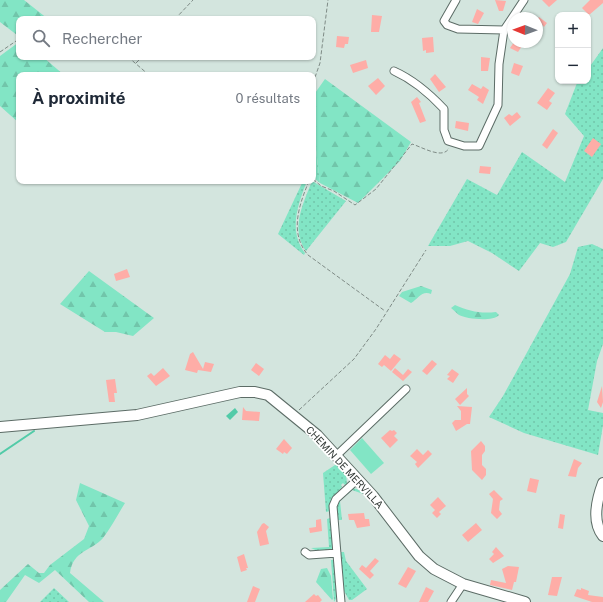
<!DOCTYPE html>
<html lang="fr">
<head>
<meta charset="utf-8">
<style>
	body { margin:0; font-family:"Public Sans",sans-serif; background:#f6f6f7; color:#1f2937 }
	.controls { position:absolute; right:12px; top:12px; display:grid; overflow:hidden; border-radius:8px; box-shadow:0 1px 3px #0004 }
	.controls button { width:36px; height:36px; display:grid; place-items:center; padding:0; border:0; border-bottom:1px solid #e0e1e3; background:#fff; color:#1f2937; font:20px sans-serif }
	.compass { position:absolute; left:507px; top:12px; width:36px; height:36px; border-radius:50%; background:#fff; box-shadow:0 1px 3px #0004; rotate:271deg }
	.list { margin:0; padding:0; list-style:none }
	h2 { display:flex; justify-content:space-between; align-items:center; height:52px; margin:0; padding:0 16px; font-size:17px }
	h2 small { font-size:13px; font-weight:400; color:#747a83 }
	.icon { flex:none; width:22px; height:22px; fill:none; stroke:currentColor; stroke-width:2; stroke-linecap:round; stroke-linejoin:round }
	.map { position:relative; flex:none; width:603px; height:602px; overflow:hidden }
	.search { position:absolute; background:#fff; box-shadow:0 1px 3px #0004; left:16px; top:16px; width:300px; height:44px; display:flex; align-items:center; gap:10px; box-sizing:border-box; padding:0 14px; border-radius:8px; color:#747a83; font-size:15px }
	.panel { position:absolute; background:#fff; box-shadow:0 1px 3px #0004; left:16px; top:72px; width:300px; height:112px; border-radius:8px }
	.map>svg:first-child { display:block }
</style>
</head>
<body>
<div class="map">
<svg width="603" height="602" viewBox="0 0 603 602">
	<defs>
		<pattern id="grass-dots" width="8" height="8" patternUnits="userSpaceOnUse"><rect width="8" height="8" fill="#82e5c5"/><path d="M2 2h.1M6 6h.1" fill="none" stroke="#71c5aa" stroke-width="1.8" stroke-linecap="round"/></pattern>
		<pattern id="forest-firs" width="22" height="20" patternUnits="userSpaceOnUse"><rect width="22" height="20" fill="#82e5c5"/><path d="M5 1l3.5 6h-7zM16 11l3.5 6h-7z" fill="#71c5aa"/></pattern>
	</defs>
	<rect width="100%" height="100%" fill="#d3e5de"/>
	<!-- grass -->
	<path fill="url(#grass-dots)" d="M603,48V179L566,242L553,247L540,243L519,271L492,253L468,241L450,246H428L467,179L497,195L522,152L565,182L584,136L565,114L577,83L579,81H588V69Z
		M313,124L320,183L313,177Z
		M303,181H307C298,204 288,231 305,253L304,255L278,234Z
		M312,181L346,201L306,251C290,229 303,204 312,181Z
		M592,244L603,249V344L597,361L588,410L603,413V425L598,455L524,433L489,417L503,396L570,274L578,247Z
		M338,463L346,473L347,484L345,485L343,483L341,485L342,487L331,500L330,511L326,512L323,473Z
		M351,488L357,489L366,495L352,490L340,501L342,520H337L336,503Z
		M330,518L333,547L330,551L320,552L311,548L329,547L327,519Z
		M339,552H344L346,561L367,589L352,600H349L343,589Z
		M331,560H334L337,597L334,602Z
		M54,588L69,602H40Z"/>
	<!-- forest -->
	<path fill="url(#forest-firs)" d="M0,0H24L48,19H19V34L17,35L0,22Z
		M19,42V57H43L64,75H19V123L0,106V56Z
		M325,79L411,142L400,161L358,203L320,183L313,124V96Z
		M89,271L147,313L154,318L133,336L116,332H105L60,304Z
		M421,286L432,290L431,294C422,290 418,299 411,303L399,296L402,292Z
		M455,305C469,311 480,314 496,312L499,315C493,322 466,319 459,315C456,313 454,310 451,308Z
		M80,483L125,503C118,514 111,528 103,538C92,551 73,550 70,573L104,602H89L55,570L39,583L25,575L6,602H0V590L28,564L39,573H44L50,565L84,539L89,526L76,500Z
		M327,568L331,576L333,599L332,600L316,582L321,569Z"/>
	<!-- green -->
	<path fill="#82e5c5" d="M362,438L384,463L371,474L350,450Z"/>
	<!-- water -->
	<path fill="#52cba8" d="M235,408L238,412L230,420L226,416Z"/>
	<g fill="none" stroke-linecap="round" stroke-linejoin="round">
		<!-- stream -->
		<path stroke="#52cba8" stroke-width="2" d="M0,454L34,431"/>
	</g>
	<!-- building -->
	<path fill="#feada7" d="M495,0L506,1L503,11H499Z
		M542,0H557L549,7Z
		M590,0H603V3L589,15L582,8Z
		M477,9L484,13L478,24L472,22Z
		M372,15L382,16L379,32H371Z
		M539,17L547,23L544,27L541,23L537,26V20Z
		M337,36L349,37L348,44H345L344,48L336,47Z
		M433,37L434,52L426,53V50L423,51L422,38Z
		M514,42H517L522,46L518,52L510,48Z
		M481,57L490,58L488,71H481Z
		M366,60L368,68L353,73L350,65Z
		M514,63L523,66L519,76L511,73Z
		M435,74L446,87L439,92L430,79Z
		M378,78L385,86L376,95L368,86Z
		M472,84L481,89L483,86L489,90L483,104L477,100L479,97L468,90Z
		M548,88L555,93L549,101L552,103L547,110L537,103Z
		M417,97L421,102L419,103L426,121L420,123L411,102Z
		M517,112L521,117L510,126L504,118L509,114L512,116Z
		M456,121L469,123L468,131L455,128Z
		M553,129L558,133L547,149L542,145Z
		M593,138L601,144L592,157L584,151Z
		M480,166L491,167L490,174L479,173Z
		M127,269L130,277L116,281L114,274Z
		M193,352L203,369L205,362L214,364L211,372L198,370L197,373L185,370L190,354Z
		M394,354L401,359L391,371L384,365L382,367L378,364L385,355L390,359Z
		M432,360L437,364L427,375L422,371Z
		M256,363L264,369L259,376L251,370Z
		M163,368L170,376L156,386L147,376L151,373L154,376Z
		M395,368L403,375L408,369L412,372L403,381L392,372Z
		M452,369L459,374L453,383L447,379L450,376L447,375Z
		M115,379L117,393H114L115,402H109L106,380Z
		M602,386L603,402L601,408L597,402Z
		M467,388V394L469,396L460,405L455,399Z
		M457,406L472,407L470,424H467L456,431L452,423L455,420H461V411Z
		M243,407L246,411L260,412L259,421L242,420Z
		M390,430L392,431L394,430L397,433L394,436L398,440L390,448L381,438Z
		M284,439L292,448L287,454L284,452L283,454L276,449Z
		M481,441L485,446V451L482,455V465L486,469V475L482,480L472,470L471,451Z
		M417,449L423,455L428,450L432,454L418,468L415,464L417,462L410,456Z
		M574,459L582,463L578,468L576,477L568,476Z
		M530,478L539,480L536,493L527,491Z
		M494,490L503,499L500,501L499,510L502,514L497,519L491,513L493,499L489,494Z
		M438,497L446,506L439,512L441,514L437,518L432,513L435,510L430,505Z
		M364,513L365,519H369L370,526L357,528L354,520H349L348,514Z
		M560,514L565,515L563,529L558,528Z
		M321,519L322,531L310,533L309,528L316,527V520Z
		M264,523L269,527L266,531L269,544L260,546L257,532L262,524Z
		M476,523L482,530L468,542L462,535Z
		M496,547L504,556L493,563L489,559L494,554L492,552Z
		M244,554L248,568H246L247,570L241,572L237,557Z
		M375,558L379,561L370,571L374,575L370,579L359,569L362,565L366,568Z
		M508,566L519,567L516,582H514L512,590L490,585L491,580L506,583L502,569Z
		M408,567L416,571L406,588L398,584Z
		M552,577H562L557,596L548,595Z
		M253,586L260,589L258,594L255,602H247Z
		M426,587L434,591L428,602H419Z
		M581,588L589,591L588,595L603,597V602H592L574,596L577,589L581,590Z
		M314,594L316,596L318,595L322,600L320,602H305Z"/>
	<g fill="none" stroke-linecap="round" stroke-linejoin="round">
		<!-- street casing -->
		<g stroke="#5c6c66" stroke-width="9">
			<path id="street" d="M456,0L444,21L447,25L458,29L504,30
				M394,71C414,80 429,93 444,109V130L448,141L464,146H479L498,105L499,64L504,30L524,0
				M336,456L406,389
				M305,552L309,555L337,553
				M341,602L333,506L336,499L358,479
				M451,602L463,584"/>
		</g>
		<!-- secondary casing -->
		<g stroke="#5c6c66" stroke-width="12">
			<path id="secondary" d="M0,427L137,415L240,392H255L268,395L317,435L373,496L419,556L434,569L463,584L525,602
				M603,483C597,499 591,521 603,536"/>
		</g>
		<!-- path -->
		<path stroke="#7f8b86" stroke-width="1" stroke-dasharray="4 2" stroke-linecap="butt" d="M64,19H83
			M175,19L193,0
			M0,52L19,39
			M128,57L149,75
			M136,63L142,57
			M313,83L320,63L328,0
			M313,179L321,186L334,191L355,205L376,189L412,144C422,147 443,160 449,148
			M309,181C299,205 289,233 308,255L385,311
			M299,410L354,359L376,329L426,250"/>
		<!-- street -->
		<use href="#street" stroke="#fff" stroke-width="7"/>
		<!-- secondary -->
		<use href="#secondary" stroke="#fff" stroke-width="10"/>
	</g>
	<g text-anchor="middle" stroke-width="3.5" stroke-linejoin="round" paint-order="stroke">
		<!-- street labels -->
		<g font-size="10" fill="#333a37" stroke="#fff">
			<text transform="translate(345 467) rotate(47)" y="4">CHEMIN DE MERVILLA</text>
		</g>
	</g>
</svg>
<div class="controls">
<button>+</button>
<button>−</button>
</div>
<svg class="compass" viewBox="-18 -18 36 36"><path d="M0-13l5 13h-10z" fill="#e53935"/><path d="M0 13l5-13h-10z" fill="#747a83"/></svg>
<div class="search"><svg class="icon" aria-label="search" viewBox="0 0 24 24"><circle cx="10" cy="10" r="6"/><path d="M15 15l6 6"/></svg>Rechercher</div>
<section class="panel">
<h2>À proximité<small>0 résultats</small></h2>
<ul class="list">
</ul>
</section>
</div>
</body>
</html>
